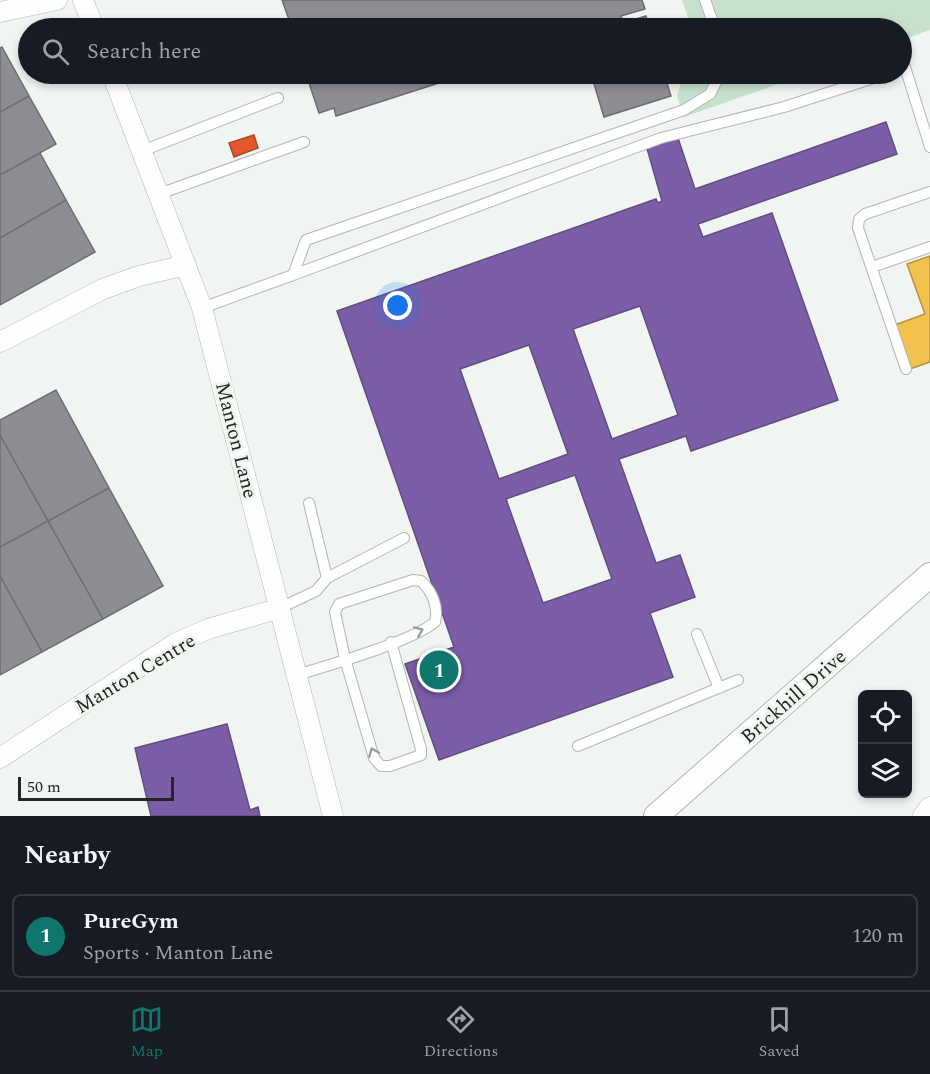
<!DOCTYPE html>
<html lang="en">
<head>
<meta charset="utf-8">
<style>
	body { margin:0; font-family:Spectral,serif; background:#20242c; color:#f1f3f6 }
	.controls { position:absolute; right:18px; bottom:18px; display:grid; overflow:hidden; border-radius:9px; box-shadow:0 3px 9px #0003 }
	.controls button { width:54px; height:54px; display:grid; place-items:center; padding:0; border:0; border-bottom:2px solid #363941; background:#171b24; color:#f1f3f6; font:30px sans-serif }
	.scale { position:absolute; left:18px; bottom:15px; width:156px; box-sizing:border-box; padding-left:6px; border:3px solid #232624; border-top:0; font-size:16px; line-height:21px; white-space:nowrap; color:#232624; -webkit-text-stroke:4px #eff6f0; paint-order:stroke }
	.you { position:absolute; left:398px; top:306px; width:21px; height:21px; margin:-15px; border:4px solid #fff; border-radius:50%; background:#1a73e8; box-shadow:0 0 0 9px #1a73e833 }
	.badge { display:grid; place-items:center; width:39px; height:39px; border-radius:50%; background:#0f766e; color:#fff; font-size:20px; font-weight:700 }
	.pin { position:absolute; translate:-50% -50%; border:3px solid #fff; box-shadow:0 2px 6px #0006 }
	.list { margin:0; padding:0; list-style:none }
	h2 { display:flex; justify-content:space-between; align-items:center; height:78px; margin:0; padding:0 24px; font-size:26px }
	h2 small { font-size:20px; font-weight:400; color:#9ea1a6 }
	.list li { display:grid; grid-template-columns:39px 1fr auto; gap:18px; align-items:center; box-sizing:border-box; height:84px; margin:0 12px 12px; padding:0 12px; border:2px solid #363941; border-radius:9px }
	.list b { display:block; font-size:22px; white-space:nowrap }
	.list p { margin:0; font-size:20px; white-space:nowrap; color:#9ea1a6 }
	.list em { font-size:20px; font-style:normal; color:#9ea1a6 }
	.icon { flex:none; width:33px; height:33px; fill:none; stroke:currentColor; stroke-width:2; stroke-linecap:round; stroke-linejoin:round }
	.map { position:relative; flex:none; width:930px; height:816px; overflow:hidden }
	.search { position:absolute; background:#171b24; box-shadow:0 3px 9px #0003; left:18px; right:18px; top:18px; height:66px; display:flex; align-items:center; gap:15px; box-sizing:border-box; padding:0 21px; border-radius:33px; color:#9ea1a6; font-size:22px }
	.sheet { height:174px; background:#171b24 }
	nav { display:flex; justify-content:space-around; align-items:center; box-sizing:border-box; height:84px; border-top:2px solid #363941; background:#171b24; font-size:16px; color:#9ea1a6 }
	nav a { display:grid; justify-items:center; gap:3px }
	nav .on { color:#0f766e }
	.map>svg:first-child { display:block }
</style>
</head>
<body>
<div class="map">
<svg width="930" height="816" viewBox="0 0 930 816">
	<rect width="100%" height="100%" fill="#f0f5f1"/>
	<!-- green -->
	<path fill="#c8e1cc" d="M682,0H930V30L902,40V28H692Z
		M684,74H807L684,117L677,96Z"/>
	<!-- homes -->
	<path fill="#f2c14e" stroke="#b49241" stroke-width="1.5" d="M930,256V362L907,370L892,326L925,314L907,264Z"/>
	<!-- shops -->
	<path fill="#e4572e" stroke="#aa482b" stroke-width="1.5" d="M254,135L258,148L234,157L229,143Z"/>
	<!-- offices -->
	<path fill="#7b5ea7" stroke="#614d80" stroke-width="1.5" fill-rule="evenodd" d="M886,122L897,154L698,224L703,237L772,213L838,400L691,451L686,436L619,459L656,563L680,555L695,597L650,613L673,677L439,760L405,664L454,647L337,311L656,199L658,203L662,201L646,145L677,135L695,189ZM640,306L678,415L612,439L573,329ZM529,345L568,454L499,479L460,369ZM575,475L612,579L543,603L506,499Z
		M227,724L250,810L258,807L260,816H151L135,748Z"/>
	<!-- industry -->
	<path fill="#8d8d92" stroke="#6d6e71" stroke-width="1.5" d="M282,0H642L645,9L621,16L623,23L607,28H292Z
		M646,16L650,28H607L623,23Z
		M2,47L29,96L0,112V48Z
		M306,74H467L336,116L334,108L319,113Z
		M591,74H664L671,96L604,117Z
		M29,96L56,144L0,175V112Z
		M40,153L66,200L0,238V175Z
		M66,200L95,252L0,305V238Z
		M56,390L109,488L48,521L0,435V420Z
		M0,435L48,521L0,547Z
		M109,488L163,586L103,619L48,521Z
		M48,521L103,619L42,652L0,576V547Z
		M0,576L42,652L0,675Z"/>
	<g fill="none" stroke-linecap="round" stroke-linejoin="round">
		<!-- service casing -->
		<g stroke="#b3b6b3" stroke-width="12">
			<path id="service" d="M705,0L715,28
				M902,68L905,67L930,147
				M142,151L278,98
				M159,194L304,142
				M872,267L930,247
				M293,275L661,138L784,107L886,74
				M202,308L293,275L306,240L684,110L710,94L720,74
				M906,369L858,228L859,219L865,214L930,192
				M327,578L404,538
				M280,608L316,591L327,578L309,503
				M697,634L719,688
				M297,675C329,665 411,642 435,622C439,607 432,591 421,581L413,580L339,604L335,612L345,659L374,758L381,766H390L421,755V749L391,642
				M578,746L738,680"/>
		</g>
		<!-- minor casing -->
		<g stroke="#b3b6b3" stroke-width="21">
			<path id="minor" d="M83,0L94,28
				M0,12L57,0
				M112,74L202,308L333,816
				M0,342L103,289L139,276L186,265
				M0,758L176,643L208,629L280,608
				M923,816L930,807"/>
		</g>
		<!-- tertiary casing -->
		<g stroke="#b3b6b3" stroke-width="26">
			<path id="tertiary" d="M656,816L930,575"/>
		</g>
		<!-- service -->
		<use href="#service" stroke="#fdfefd" stroke-width="10"/>
		<!-- minor -->
		<use href="#minor" stroke="#fdfefd" stroke-width="20"/>
		<!-- tertiary -->
		<use href="#tertiary" stroke="#fdfefd" stroke-width="24"/>
	</g>
	<!-- one-way arrows -->
	<defs><path id="oneway-chevron" d="M-2-3.5L2.5 0L-2 3.5" fill="none" stroke-width="1.6" stroke-linecap="round" stroke-linejoin="round" transform="scale(1.5)"/></defs>
	<g stroke="#9b9d9b">
		<use href="#oneway-chevron" transform="translate(419 631) rotate(-23)"/>
		<use href="#oneway-chevron" transform="translate(373 752) rotate(-112)"/>
	</g>
	<g text-anchor="middle" stroke-width="6" stroke-linejoin="round" paint-order="stroke">
		<!-- street labels -->
		<g font-size="20" fill="#232624" stroke="#eff6f0">
			<text transform="translate(237 440) rotate(76)" y="7">Manton Lane</text>
			<text transform="translate(135 673) rotate(-31)" y="7">Manton Centre</text>
			<text transform="translate(793 696) rotate(-41)" y="7">Brickhill Drive</text>
		</g>
	</g>
</svg>
<div class="controls">
<button><svg class="icon" aria-label="locate" viewBox="0 0 24 24"><circle cx="12" cy="12" r="6"/><path d="M12 2v4M12 18v4M2 12h4M18 12h4"/></svg></button>
<button><svg class="icon" aria-label="layers" viewBox="0 0 24 24"><path d="M12 4l9 5-9 5-9-5zM3 14l9 5 9-5"/></svg></button>
</div>
<div class="scale">50 m</div>
<div class="you"></div>
<div class="pin badge" style="left:439px;top:670px">1</div>
<div class="search"><svg class="icon" aria-label="search" viewBox="0 0 24 24"><circle cx="10" cy="10" r="6"/><path d="M15 15l6 6"/></svg>Search here</div>
</div>
<section class="sheet">
<h2>Nearby<small></small></h2>
<ul class="list">
<li><span class="badge">1</span><div><b>PureGym</b><p>Sports · Manton Lane</p></div><em>120 m</em></li>
</ul>
</section>
<nav>
<a class="on"><svg class="icon" aria-label="map" viewBox="0 0 24 24"><path d="M3 6l6-2 6 2 6-2v14l-6 2-6-2-6 2zM9 4v14M15 6v14"/></svg>Map</a>
<a><svg class="icon" aria-label="directions" viewBox="0 0 24 24"><path d="M12 3l9 9-9 9-9-9zM9 14v-3h6M13 9l2 2-2 2"/></svg>Directions</a>
<a><svg class="icon" aria-label="saved" viewBox="0 0 24 24"><path d="M7 4h10v16l-5-4-5 4z"/></svg>Saved</a>
</nav>
</body>
</html>
